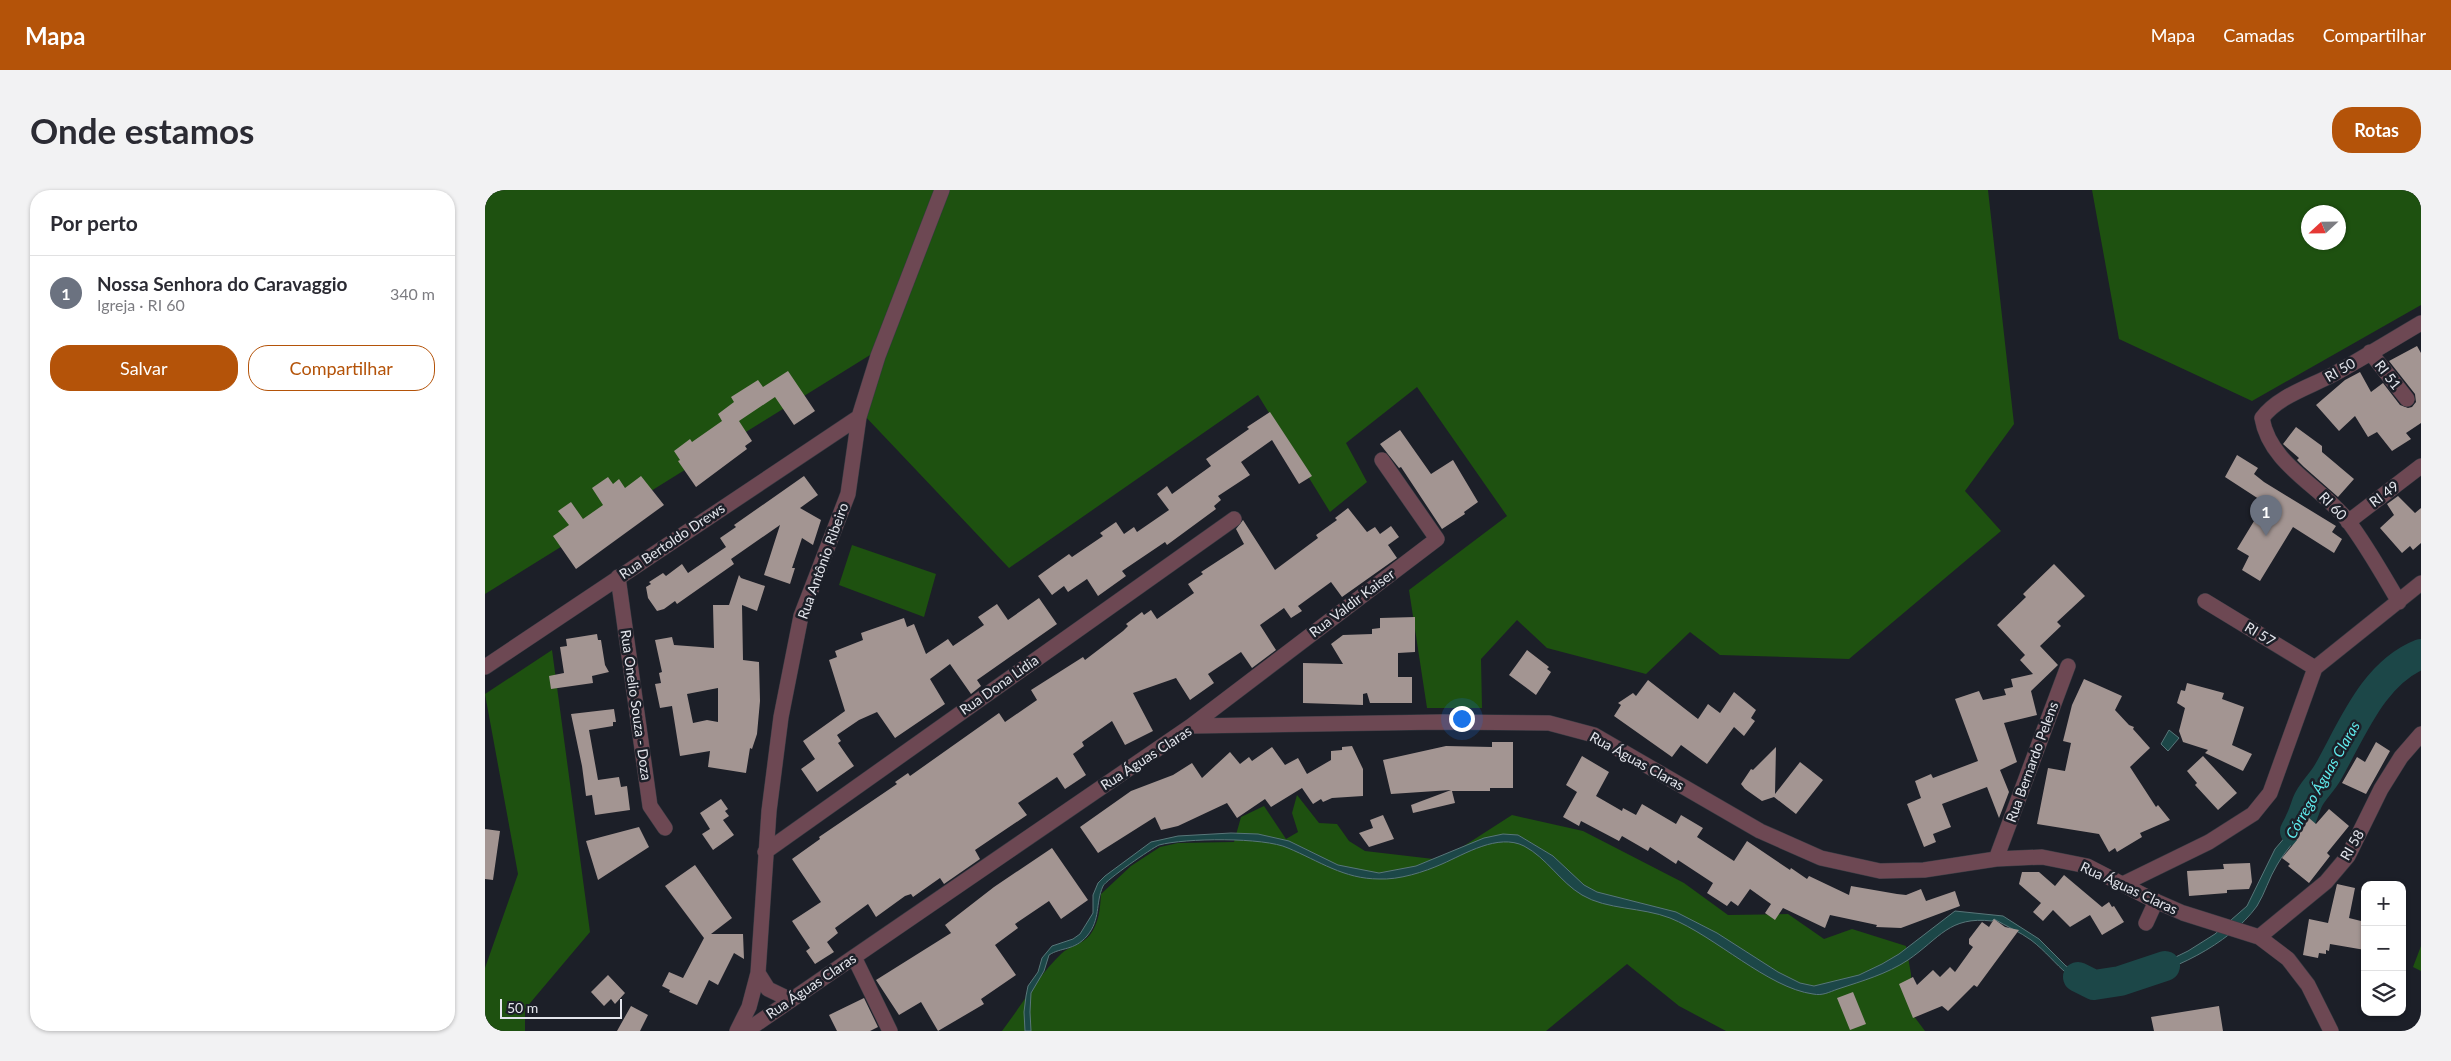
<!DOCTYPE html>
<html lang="pt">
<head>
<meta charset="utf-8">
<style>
	body { margin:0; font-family:Lato,sans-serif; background:#f2f2f3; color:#2b2b33 }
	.controls { position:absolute; right:15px; bottom:15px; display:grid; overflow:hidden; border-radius:10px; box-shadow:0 1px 4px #0004 }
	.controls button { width:45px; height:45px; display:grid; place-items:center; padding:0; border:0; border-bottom:1px solid #e1e1e2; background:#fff; color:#2b2b33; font:25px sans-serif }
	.compass { position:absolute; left:1816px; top:15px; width:45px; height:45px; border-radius:50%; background:#fff; box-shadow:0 1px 4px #0004; rotate:248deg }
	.scale { position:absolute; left:15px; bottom:12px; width:122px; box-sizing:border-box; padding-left:5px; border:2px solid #e3e5ec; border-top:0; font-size:14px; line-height:18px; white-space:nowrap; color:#e3e5ec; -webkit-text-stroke:4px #1c1f28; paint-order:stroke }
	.you { position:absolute; left:976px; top:528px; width:18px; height:18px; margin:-12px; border:4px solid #fff; border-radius:50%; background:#1a73e8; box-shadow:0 0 0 8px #1a73e833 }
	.badge { display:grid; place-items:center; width:32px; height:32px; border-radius:50%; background:#b45309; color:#fff; font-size:16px; font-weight:700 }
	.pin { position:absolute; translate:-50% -41px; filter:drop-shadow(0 1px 2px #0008) }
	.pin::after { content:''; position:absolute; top:26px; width:18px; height:15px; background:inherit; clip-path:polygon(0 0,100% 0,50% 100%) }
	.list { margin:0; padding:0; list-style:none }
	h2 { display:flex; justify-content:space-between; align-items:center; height:65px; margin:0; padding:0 20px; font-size:21px }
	h2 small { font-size:16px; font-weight:400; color:#7c7c81 }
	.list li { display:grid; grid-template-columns:32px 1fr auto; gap:15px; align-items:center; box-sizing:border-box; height:75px; padding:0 20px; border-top:1px solid #e1e1e2 }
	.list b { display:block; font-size:19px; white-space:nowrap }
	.list p { margin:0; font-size:16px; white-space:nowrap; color:#7c7c81 }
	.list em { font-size:16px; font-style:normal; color:#7c7c81 }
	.actions { display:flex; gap:10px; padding:15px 20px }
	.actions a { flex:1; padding:11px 0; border:1px solid #b45309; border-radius:20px; text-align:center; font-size:18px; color:#b45309 }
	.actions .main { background:#b45309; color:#fff }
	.icon { flex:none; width:28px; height:28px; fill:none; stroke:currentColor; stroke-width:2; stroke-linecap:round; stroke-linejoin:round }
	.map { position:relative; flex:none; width:1936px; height:841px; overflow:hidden; border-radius:20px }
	header { display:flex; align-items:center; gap:30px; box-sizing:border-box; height:70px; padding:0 25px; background:#b45309; color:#fff }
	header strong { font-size:24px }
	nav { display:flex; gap:28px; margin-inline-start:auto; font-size:18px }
	.intro { display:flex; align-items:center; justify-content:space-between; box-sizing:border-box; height:120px; padding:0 30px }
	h1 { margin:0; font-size:35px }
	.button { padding:12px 22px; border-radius:20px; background:#b45309; color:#fff; font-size:18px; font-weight:700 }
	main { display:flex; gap:30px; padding:0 30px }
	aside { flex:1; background:#fff; border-radius:20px; box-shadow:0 1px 4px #0004 }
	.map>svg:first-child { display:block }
</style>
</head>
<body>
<header>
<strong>Mapa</strong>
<nav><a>Mapa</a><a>Camadas</a><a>Compartilhar</a></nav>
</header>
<div class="intro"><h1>Onde estamos</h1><a class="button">Rotas</a></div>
<main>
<aside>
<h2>Por perto<small></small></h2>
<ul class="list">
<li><span class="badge" style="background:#6b7280">1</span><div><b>Nossa Senhora do Caravaggio</b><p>Igreja · RI 60</p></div><em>340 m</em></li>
</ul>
<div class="actions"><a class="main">Salvar</a><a>Compartilhar</a></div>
</aside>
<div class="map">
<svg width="1936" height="841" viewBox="0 0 1936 841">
	<rect width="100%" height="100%" fill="#1c1f28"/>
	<!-- green -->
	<path fill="#1e5110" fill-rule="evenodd" d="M0,0H1503L1529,234L1480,301L1516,341L1364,469L1235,465L1205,442L1161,484L1062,458L1032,430L996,469L997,518H942L924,400L1022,326L932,197L861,253L882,292L845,322L773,205L524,378L378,224L398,157L0,404Z
		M1607,0H1936V115L1767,211L1634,149ZM1854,22V52H1824V22Z
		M367,355L451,384L439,427L354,395Z
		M67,460L105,742L40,819V841H0V778L33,684L0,504Z
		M812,605L834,633L852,634L864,651L880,661L957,670L1027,625L1098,641L1199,693L1243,725L1303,724L1339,749L1367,739L1421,756L1426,784L1428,825L1440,841H1241L1194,816L1142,774L1061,841H517C536,816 554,785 576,764C584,756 597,755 605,745C614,732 615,720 616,704L646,676L675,657L693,653L749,652L756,627L779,616L801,649L813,642L807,623Z
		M1936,756V781L1928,777Z"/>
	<!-- water -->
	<path fill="#1c4748" stroke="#587679" d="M1684,540L1694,548L1683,561L1676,554Z
		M1826,606L1823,613L1824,623L1808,647L1810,650C1804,658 1797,666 1792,675C1784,688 1780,703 1772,716C1743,756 1685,782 1639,793L1643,785L1670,777L1703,761L1730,744L1762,716L1790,659L1813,632L1821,610Z
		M746,643L773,644L804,651L853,675L894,683L931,676L999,648L1018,644L1033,645L1068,666L1099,695L1112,702L1191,722L1232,743L1293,782L1315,793L1329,796L1374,785L1397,774L1414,764L1470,721L1518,726L1554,749L1581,776L1607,790L1633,788L1629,795C1586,803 1575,772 1546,750C1535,742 1521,736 1509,729L1507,731C1464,726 1455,748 1423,770C1402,784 1377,791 1353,799C1344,802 1338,806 1328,804C1283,798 1230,746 1185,728C1157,717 1122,720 1097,705C1075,692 1062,668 1039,656C1013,643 980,664 957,674C939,682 914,690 894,689C859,689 834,671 803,658C779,647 700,648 674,655C667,658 621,690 618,696C610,714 616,729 602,746C589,761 576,757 564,765L559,781L546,803L545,822L546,841H540L539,822L541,806L543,796L553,782L557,768L567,756L588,749L595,744L608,723V705L613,693L620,686L666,652L693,646Z"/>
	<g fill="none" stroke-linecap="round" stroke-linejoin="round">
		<!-- river -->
		<path stroke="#1c4748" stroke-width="30" d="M1810,641C1816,631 1818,624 1822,613C1826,602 1837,593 1843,582C1867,540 1888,483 1936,464
			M1593,787L1609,795L1635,791L1680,776"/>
	</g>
	<!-- building -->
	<path fill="#a39592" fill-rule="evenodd" d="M1932,156L1936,163V233L1921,243L1926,249L1907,261L1892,242L1883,247L1870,226L1854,241L1831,215L1860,190L1875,182L1886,202L1898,193L1915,215L1923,218L1927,217L1931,212L1930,204L1904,171Z
		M303,181L330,221L309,235L290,207L254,231L267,251L260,256L262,259L211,297L193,271L195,270L189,261L205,249L207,252L237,231L233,224L249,212L246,207L273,190L278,197Z
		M785,222L827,286L814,294L787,250L756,272L765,285L733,306L736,310L729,316L731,319L682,355L680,352L637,381L641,386L613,406L602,389L583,402L579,396L567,405L553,386L584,364L587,367L618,346L615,343L631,332L639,344L649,337L652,342L684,320L672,304L682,296L687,304L726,276L721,269L764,239L762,237Z
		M1811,237L1837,256V262L1869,289L1853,307L1819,277L1812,270L1814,268L1798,254Z
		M915,240L946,284L968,270L993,312L979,322L980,324L957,339L916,277L914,278L895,254Z
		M1752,265L1773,278L1769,284L1779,292L1851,336L1847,342L1857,349L1849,363L1808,337L1775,391L1757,380L1764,366L1752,359L1780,313L1740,287Z
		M156,286L179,315L91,379L68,346L84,335L73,321L86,312L98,329L118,315L107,298L123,287L128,294L134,289L140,298Z
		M319,286L333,305L315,318L336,330L328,355L317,348L307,378H310L305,394L279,385L295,335L246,369L249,374L192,414L190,411L179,419L172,421L163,408L161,397L166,394L164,392L178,383L181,386L197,374L203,383L241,357L235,348L251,337L249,335Z
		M1913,306L1930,323L1936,318V353L1928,360L1925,356L1917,363L1895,338L1909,325L1902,314Z
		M863,318L882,342L890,337L895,344L906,336L914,347L903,355L912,368L857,407L846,392L813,416L817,421L806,428L799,418L775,435L791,460L767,478L756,462L723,484L729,493L705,510L691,488L648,503L668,541L640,555L627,531L597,552L599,556L588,564L601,585L580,599L572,587L533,613L542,625L490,660L495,669L459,694L455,688L428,707L426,704L420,706L391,727L383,714L350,738L353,743L342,752L349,762L330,774L321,761L325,758L307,731L336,712L307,669L335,649L334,647L412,594L410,592L423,583L425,586L514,523L520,532L552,510L546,500L598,467L600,470L638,441L643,436L641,434L657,422L659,425L666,420L672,429L709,403L703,394L718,384L716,382L759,354L751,339L758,330L790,380L833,348L831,345L852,330L850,328Z
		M1569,374L1600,406L1572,432L1576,436L1555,456L1573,475L1546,501L1552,525L1519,533L1532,572L1515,580L1524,602L1514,628L1502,597L1457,614L1466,637L1448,644L1451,652L1439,657L1422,614L1436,608L1430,591L1446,584L1448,588L1493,571L1470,509L1494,501L1498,510L1521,505L1519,499L1528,497L1526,489L1548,484L1535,470L1540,465L1512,435L1541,407L1538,404Z
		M254,385L256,388L280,396L272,421L257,415L258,470L274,472L275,511L272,544L267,559L265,558L261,583L223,577L225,561L195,566L187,516L175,518L170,494L176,493L174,483L177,482L170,450L187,447L189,455L229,458L228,415H244ZM233,498V532L222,530L208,533L202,504Z
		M554,408L572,434L492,490L496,496L486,504L465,474L445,489L460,514L410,548L392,522L374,530L352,545L356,551L353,553L369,576L332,602L316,579L330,569L318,551L360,521L344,470L352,467L350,461L378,450L376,443L419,428L422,437L429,434L441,464L463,449L468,456L499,435L493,427L512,414L523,430Z
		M930,427V462L913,463V487H927V513H885L882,503L878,504V515L818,513V473L858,474L846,454L858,445L887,444V439L895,438V428Z
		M112,444L113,450H116L120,475L124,482L107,486L108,493L66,499L64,486L79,483L75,457L82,456L81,449Z
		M1042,460L1064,477L1062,479L1066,482L1051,505L1024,485Z
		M1599,489L1637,506L1630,520L1644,535L1649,537L1648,539L1665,558L1645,577L1671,617L1673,615L1685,630L1655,643L1657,647L1632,662L1630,658L1624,662L1614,644L1552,634L1563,578L1580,581L1586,553L1578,551L1587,515Z
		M1163,490L1213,529L1223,514L1235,523L1249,502L1271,520L1266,528L1270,531L1259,546L1249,537L1222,574L1196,555L1187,567L1129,526L1136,515L1133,513L1148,503L1151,506Z
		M1702,493L1739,503L1737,509L1759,517L1747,555L1767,564L1758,581L1720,563L1723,560L1698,552L1694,541L1700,518L1692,513L1696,500L1700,501Z
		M129,519L131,532H128V536L104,540L113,590L134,587L136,597L142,596L145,620L110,625L107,605L101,606L97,576L86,524Z
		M1007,552H1028V598H1005V601H967L970,613L928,623L926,615L966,600L906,604L898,570L961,556L1007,557Z
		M1891,552L1905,561L1881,604L1857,593L1872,567L1880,572Z
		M867,556L878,579V606L847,608L838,612L836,609L828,614L817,598L786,617L780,609L752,628L742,613L693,636L676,640L670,627L613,663L595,637L646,601L688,585L707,573L717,588L745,562L755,574L764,567L767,571L787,557L800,575L813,568L822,584L846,570V561L857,560V557Z
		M1291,557L1290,604L1315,572L1338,590L1311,624L1289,607L1277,611L1260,599L1256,594L1266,579L1268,580Z
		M1097,566L1124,582L1111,606L1137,621L1138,618L1151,625L1157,614L1191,634L1196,625L1218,638L1212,647L1249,671L1262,651L1305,680L1306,678L1322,689L1324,686L1364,705L1366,696L1412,704L1421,705L1436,699L1441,711L1470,701L1475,716L1416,738L1391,737L1392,735L1345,725L1340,738L1298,718L1290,730L1280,723L1286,714L1265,699L1253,716L1246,711L1242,716L1222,703L1228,693L1193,670L1191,674L1165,657L1163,661L1137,646L1134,651L1096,631L1094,636L1078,627L1092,602L1081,595Z
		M1718,566L1752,603L1733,620L1710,595L1712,593L1702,581Z
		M236,609L243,619L240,621L244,626L238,630L249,645L228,660L217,644L225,639L215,623Z
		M1844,619L1864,636L1842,663L1845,666L1824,693L1803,676L1805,674L1797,668L1812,650L1809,647L1824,628L1831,634Z
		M898,625L909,649L884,657L874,643L888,638L885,630Z
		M154,637L164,657L113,690L101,651Z
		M0,639L15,641L8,690L0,689Z
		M567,658L603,710L576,729L564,711L530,734L533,738L510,755L531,785L496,809L499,814L453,841L436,812L414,825L391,790L466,743L460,735L509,697Z
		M1765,673L1767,692L1764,699L1742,700V703L1704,706L1702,681L1739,679L1738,674Z
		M210,675L247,728L226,744H258L259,769L249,763L233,795L224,790L212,815L184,802L185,800L177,796L184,782L198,788L219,748L180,696Z
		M1537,682H1554L1570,696L1579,685L1617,717L1624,712L1627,717L1629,716L1639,732L1617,745L1605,725L1585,737L1568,720L1558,731L1548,722L1556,713L1534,694Z
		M1852,694L1870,698L1864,728L1880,732V760L1845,754L1844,761L1841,760V764L1834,763L1833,768L1818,765L1824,729L1843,733Z
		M1509,729L1520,737L1534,740L1492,797L1489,795L1463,821L1457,816L1428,828L1414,794L1428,787L1432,795L1448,780L1455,787L1465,777L1470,782L1488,757L1484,754V749L1497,732L1504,737Z
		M123,785L140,803L130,814L126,809L119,816L106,802Z
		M1368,802L1381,834L1365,840L1352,808Z
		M379,808L393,837L385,841H352L344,825Z
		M146,816L163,825L155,841H132Z
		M1734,816L1738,841H1669L1666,827Z"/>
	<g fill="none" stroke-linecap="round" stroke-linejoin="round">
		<!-- minor casing -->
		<g stroke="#383b43" stroke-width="16">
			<path id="minor" d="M1885,162L1922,209
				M1863,332L1936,276
				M133,387L165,616L180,638
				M1720,411L1830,478
				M1914,412C1898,385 1882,356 1863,331C1836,296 1785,275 1777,228C1793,206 1825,197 1849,184C1878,168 1907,150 1936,133
				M0,477L374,227
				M706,536L952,349L897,270
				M280,662L749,329
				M1511,669L1583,476
				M1638,694L1724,652L1768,624L1785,603L1830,478L1936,393
				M1661,733L1671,711
				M1774,747L1841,692L1863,666L1896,599L1916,567L1936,544
				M369,767L405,841
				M273,783L283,799L306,810
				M252,841L264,817L273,783L284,621L296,527L316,426L363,304L374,227L393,166L457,0
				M261,841L706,536L956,532L1064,533L1109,545L1275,641L1336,668L1395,681L1439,680L1511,669L1557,667L1602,676L1666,709L1698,723L1774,747L1803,769L1823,795L1846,841"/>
		</g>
		<!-- minor -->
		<use href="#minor" stroke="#6d4853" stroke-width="15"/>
	</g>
	<g text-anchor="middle" stroke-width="5" stroke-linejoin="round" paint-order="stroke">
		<!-- street labels -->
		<g font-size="14" fill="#e3e5ec" stroke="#1c1f28">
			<text transform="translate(1855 180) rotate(-30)" y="5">RI 50</text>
			<text transform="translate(1903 185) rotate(52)" y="5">RI 51</text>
			<text transform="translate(1899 304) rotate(-37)" y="5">RI 49</text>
			<text transform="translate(1848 316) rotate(46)" y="5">RI 60</text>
			<text transform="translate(187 351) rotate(-34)" y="5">Rua Bertoldo Drews</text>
			<text transform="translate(338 371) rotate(-70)" y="5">Rua Antônio Ribeiro</text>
			<text transform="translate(867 413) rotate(-37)" y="5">Rua Valdir Kaiser</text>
			<text transform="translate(1775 444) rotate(31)" y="5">RI 57</text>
			<text transform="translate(514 495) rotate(-35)" y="5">Rua Dona Lidia</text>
			<text transform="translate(151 515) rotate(82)" y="5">Rua Onelio Souza - Doza</text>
			<text transform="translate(661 568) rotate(-33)" y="5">Rua Águas Claras</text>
			<text transform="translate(1152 571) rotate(29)" y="5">Rua Águas Claras</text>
			<text transform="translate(1547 572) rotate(-70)" y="5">Rua Bernardo Pelens</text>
			<text transform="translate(1867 655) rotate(-60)" y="5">RI 58</text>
			<text transform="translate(1644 698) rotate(25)" y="5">Rua Águas Claras</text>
			<text transform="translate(326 796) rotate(-34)" y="5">Rua Águas Claras</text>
		</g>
		<!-- water labels -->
		<g font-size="15" font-style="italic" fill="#5feaec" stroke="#1c1f28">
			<text transform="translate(1838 590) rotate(-60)" y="5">Córrego Águas Claras</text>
		</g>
	</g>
</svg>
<div class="controls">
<button>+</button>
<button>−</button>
<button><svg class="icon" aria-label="layers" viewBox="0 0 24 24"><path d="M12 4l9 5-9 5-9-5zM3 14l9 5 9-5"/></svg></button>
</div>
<svg class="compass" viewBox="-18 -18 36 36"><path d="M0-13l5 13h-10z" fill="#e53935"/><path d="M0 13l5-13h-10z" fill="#7c7c81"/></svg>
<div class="scale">50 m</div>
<div class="you"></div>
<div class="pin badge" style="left:1781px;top:346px;background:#6b7280">1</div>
</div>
</main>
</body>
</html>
